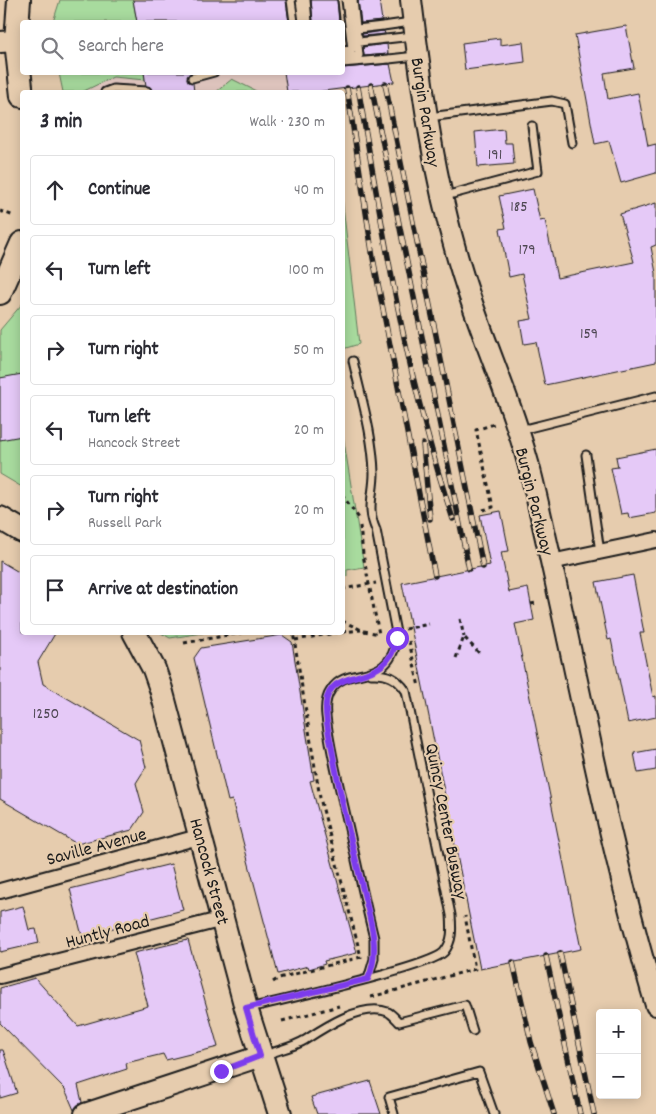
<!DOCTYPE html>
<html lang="en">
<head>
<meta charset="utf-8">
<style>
	body { margin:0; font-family:Dekko,sans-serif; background:#f7f7f7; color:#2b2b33 }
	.controls { position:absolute; right:15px; bottom:15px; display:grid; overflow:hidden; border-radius:5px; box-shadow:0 2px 12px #0003 }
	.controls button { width:45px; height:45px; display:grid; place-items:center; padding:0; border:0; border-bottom:1px solid #e1e1e2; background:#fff; color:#2b2b33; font:25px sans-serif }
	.stop { position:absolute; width:15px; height:15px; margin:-11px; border:4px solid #7c3aed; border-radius:50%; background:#fff }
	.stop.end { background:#7c3aed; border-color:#fff; box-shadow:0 1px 5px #0008 }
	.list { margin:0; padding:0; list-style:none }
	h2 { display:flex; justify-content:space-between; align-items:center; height:65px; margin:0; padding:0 20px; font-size:21px }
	h2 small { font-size:16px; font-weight:400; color:#7c7c81 }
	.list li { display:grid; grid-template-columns:32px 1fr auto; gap:15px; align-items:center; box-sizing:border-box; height:70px; margin:0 10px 10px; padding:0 10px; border:1px solid #e1e1e2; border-radius:5px }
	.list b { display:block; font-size:19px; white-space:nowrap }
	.list p { margin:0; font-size:16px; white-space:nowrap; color:#7c7c81 }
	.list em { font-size:16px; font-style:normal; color:#7c7c81 }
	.icon { flex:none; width:28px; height:28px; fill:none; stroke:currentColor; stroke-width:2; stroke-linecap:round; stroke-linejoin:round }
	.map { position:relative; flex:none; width:656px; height:1114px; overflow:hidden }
	.search { position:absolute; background:#fff; box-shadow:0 2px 12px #0003; left:20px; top:20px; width:325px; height:55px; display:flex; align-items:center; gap:12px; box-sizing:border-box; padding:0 18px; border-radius:5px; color:#7c7c81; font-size:19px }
	.panel { position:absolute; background:#fff; box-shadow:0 2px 12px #0003; left:20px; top:90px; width:325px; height:545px; border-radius:5px }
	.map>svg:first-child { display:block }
</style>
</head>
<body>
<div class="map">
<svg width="656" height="1114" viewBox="0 0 656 1114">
	<rect width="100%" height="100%" fill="#e6ccae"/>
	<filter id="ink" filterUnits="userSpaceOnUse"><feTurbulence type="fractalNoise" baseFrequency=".02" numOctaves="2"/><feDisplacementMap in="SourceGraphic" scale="10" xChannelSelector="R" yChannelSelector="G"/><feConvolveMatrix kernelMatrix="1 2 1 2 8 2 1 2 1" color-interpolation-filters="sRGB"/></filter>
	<g filter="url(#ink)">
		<!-- built -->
		<path fill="#e6cbc4" d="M60,0H381L394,82L338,90V92H258L232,79L216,92H63L59,73L342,72V22H53Z"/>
		<!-- green -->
		<path fill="#a8db9e" stroke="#627c5d" d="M60,0H133L137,22H53Z
			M59,73H144L145,80L113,77L82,92H63Z
			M232,79L258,92H216Z
			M342,197L359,344L343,349H342Z
			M22,304V487L0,474V330Z
			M343,435L364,567L347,570V576L343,577Z
			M161,633H203L170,638Z"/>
		<!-- building -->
		<path fill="#e5c9f7" stroke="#1c1c1c" d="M133,0H286L289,22H137Z
			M311,0H337L339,22H313Z
			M358,0H379L382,21L361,23Z
			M626,26L634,68L604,73L608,99L638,93L648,146L656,144V173L621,183L609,141L595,144L575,35Z
			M384,31L385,34L363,36L362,34Z
			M500,38V45L523,42L525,62L465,70L462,43Z
			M387,44L388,54L364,56L363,47Z
			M390,64L394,82L316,92H287L284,72H342V68Z
			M144,72H191L187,79L193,83L194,92H152L150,87L146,86Z
			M504,129L505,143H512L514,164L478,167L475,132Z
			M533,189L540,221L545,220L557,278L634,262L620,214L656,203V245L651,247L656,273V362L545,385L536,342L524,344L520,321L532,319L522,274L509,277L500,229L506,228L499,196Z
			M22,374V436L0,440V378Z
			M656,449V513L629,518L628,513L621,514L611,468L618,467L616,457Z
			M501,511L509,551L501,552L509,592L528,588L534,620L515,624L581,949L480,969L402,583L490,565L480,515Z
			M0,561L22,574V632H56L38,662L43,684L139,740L146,767L136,783L144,812L132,830L77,844L0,799Z
			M633,575L644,633H640L653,697L656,696V717L628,723L611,639L608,640L596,582Z
			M282,635L292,642L314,780L310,781L357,953L324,961L325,964L309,969L308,966L278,974L232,800L228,801L194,658L201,648Z
			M656,749V770L638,773L634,753Z
			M171,864L183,910L82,936L70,889Z
			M23,906L29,930L36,929L39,943L0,952V912Z
			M188,940L218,1047L166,1060L163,1054L126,1063L127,1069L78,1085L82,1102L74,1110L65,1089L0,1023V988L35,978L78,1026L148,1006L134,953Z
			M0,1050H3L17,1093L0,1098Z
			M370,1081L381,1114H317L311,1097Z"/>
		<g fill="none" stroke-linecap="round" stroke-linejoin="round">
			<!-- lane casing -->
			<g stroke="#1c1c1c" stroke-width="11">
				<path id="lane" d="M291,0L294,22
					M300,0L303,22
					M306,0L308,22
					M342,0L347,45L342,46
					M383,26L411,22
					M386,39L413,36
					M389,59L416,56
					M192,78L214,72
					M105,92L113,89L147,91
					M429,117L552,101L565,104L572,143
					M445,196L538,171L532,126
					M353,361C361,397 373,435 374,473C374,495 366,508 376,530L397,638C389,689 347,663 331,690C326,697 325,707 326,716C330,751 339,785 347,820C356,859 364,899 374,938V959L368,979
					M521,430L656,396
					M586,455L600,552
					M250,1008C280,1000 429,968 444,952C453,941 452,929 451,915L406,691C397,678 387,673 371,674
					M265,1055C278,1050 294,1047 305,1040C325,1027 363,1002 388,1012C392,1014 396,1019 399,1022L465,1005L473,1031
					M394,1114L389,1097L479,1072L494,1114"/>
			</g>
			<!-- street casing -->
			<g stroke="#1c1c1c" stroke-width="18">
				<path id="street" d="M551,562L656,540
					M0,891L202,836
					M0,976L223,919"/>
			</g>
			<!-- secondary casing -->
			<g stroke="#1c1c1c" stroke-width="24">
				<path id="secondary" d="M411,0C422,90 434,179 460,266C481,338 514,405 532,478C574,653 604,832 656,1005
					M0,42L16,41
					M85,1114L261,1056"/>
			</g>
			<!-- primary casing -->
			<g stroke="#1c1c1c" stroke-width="26">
				<path id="primary" d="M19,0L16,41L22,96
					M0,293L22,243
					M0,518L22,531
					M134,632L154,669L161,689L246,1008L280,1114"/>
			</g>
			<!-- path -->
			<path stroke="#1c1c1c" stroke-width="3" stroke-dasharray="4 4" stroke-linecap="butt" d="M0,211L14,216
				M342,495L359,518
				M483,510L493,507L476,430L494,424
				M360,526L363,554L379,634
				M342,589L376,583
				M531,604L536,603
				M460,619L464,637
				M342,621L364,631L379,634
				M405,629L429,624
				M342,632L361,630
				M295,640L340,632
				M409,641L419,687
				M184,643L246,632
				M456,658L464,637L480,654
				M273,982L279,978L361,957L320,798L293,632
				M371,997L475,969L465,916
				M282,1021L339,1006"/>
			<!-- lane -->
			<use href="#lane" stroke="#e6ccae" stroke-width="7"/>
			<!-- street -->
			<use href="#street" stroke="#e6ccae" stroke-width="14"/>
			<!-- secondary -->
			<use href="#secondary" stroke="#e6ccae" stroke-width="20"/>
			<!-- primary -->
			<use href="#primary" stroke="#e6ccae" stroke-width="22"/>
			<!-- rail casing -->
			<g stroke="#1c1c1c" stroke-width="5.5">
				<path id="rail" d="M385,84L483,567
					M371,85L469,569
					M358,87C383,232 406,379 453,519
					M347,88L373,258L435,576
					M423,444L430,519
					M560,953L594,1114
					M546,956L580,1114
					M513,962L531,1042L554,1114"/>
			</g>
			<!-- rail -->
			<use href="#rail" stroke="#e6ccae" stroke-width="4" stroke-dasharray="11" stroke-linecap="butt"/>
			<!-- lane-bridge casing -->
			<g stroke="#1c1c1c" stroke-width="11" stroke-linecap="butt">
				<path id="lane-bridge" d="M357,29L383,26
					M358,37L359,42L386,39
					M342,50L352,49L346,0
					M342,57L359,55L353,0
					M342,63L389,59"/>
			</g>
			<!-- lane-bridge -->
			<use href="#lane-bridge" stroke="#e6ccae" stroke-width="7"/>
		</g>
	</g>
	<g fill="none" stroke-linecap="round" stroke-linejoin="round" filter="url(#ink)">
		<!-- route -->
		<path stroke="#7c3aed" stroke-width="6" d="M221,1071L260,1056L246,1008L368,979C381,949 370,920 363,890C352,844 340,797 332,749C329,735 325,719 326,704C329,663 388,691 397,638"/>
	</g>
	<g text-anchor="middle" stroke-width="4.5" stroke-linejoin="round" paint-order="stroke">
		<!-- number labels -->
		<g font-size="16" fill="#4e4753">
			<text x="495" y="159">191</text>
			<text x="519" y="211">185</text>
			<text x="527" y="254">179</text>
			<text x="589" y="338">159</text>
			<text x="46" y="718">1250</text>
		</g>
		<!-- street labels -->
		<g font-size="19" fill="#1c1c1c" stroke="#e6ccae">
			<text transform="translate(427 112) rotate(81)" y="7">Burgin Parkway</text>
			<text transform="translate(536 501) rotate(76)" y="7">Burgin Parkway</text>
			<text transform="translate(448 821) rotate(79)" y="7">Quincy Center Busway</text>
			<text transform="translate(96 845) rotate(-15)" y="7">Saville Avenue</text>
			<text transform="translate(211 871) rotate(75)" y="7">Hancock Street</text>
			<text transform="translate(107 930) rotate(-15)" y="7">Huntly Road</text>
		</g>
	</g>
</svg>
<div class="controls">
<button>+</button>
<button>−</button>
</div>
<div class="stop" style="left:397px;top:638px"></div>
<div class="stop end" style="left:221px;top:1071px"></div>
<div class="search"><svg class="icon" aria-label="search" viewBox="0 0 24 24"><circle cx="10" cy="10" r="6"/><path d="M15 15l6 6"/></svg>Search here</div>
<section class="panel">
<h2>3 min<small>Walk · 230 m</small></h2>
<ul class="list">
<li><svg class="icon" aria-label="ahead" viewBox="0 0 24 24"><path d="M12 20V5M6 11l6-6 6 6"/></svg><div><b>Continue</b></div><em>40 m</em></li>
<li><svg class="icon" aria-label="left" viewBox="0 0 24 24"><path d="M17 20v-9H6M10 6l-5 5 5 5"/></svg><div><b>Turn left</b></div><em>100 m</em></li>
<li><svg class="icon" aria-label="right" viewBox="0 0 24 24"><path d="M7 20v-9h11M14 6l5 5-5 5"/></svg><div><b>Turn right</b></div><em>50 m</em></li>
<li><svg class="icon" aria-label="left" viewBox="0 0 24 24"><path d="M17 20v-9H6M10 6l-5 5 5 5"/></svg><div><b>Turn left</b><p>Hancock Street</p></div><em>20 m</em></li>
<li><svg class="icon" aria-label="right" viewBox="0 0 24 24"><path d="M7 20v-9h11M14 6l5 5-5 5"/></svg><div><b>Turn right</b><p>Russell Park</p></div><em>20 m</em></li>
<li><svg class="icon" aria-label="arrive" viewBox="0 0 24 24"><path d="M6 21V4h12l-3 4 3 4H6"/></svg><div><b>Arrive at destination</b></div></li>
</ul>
</section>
</div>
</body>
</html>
